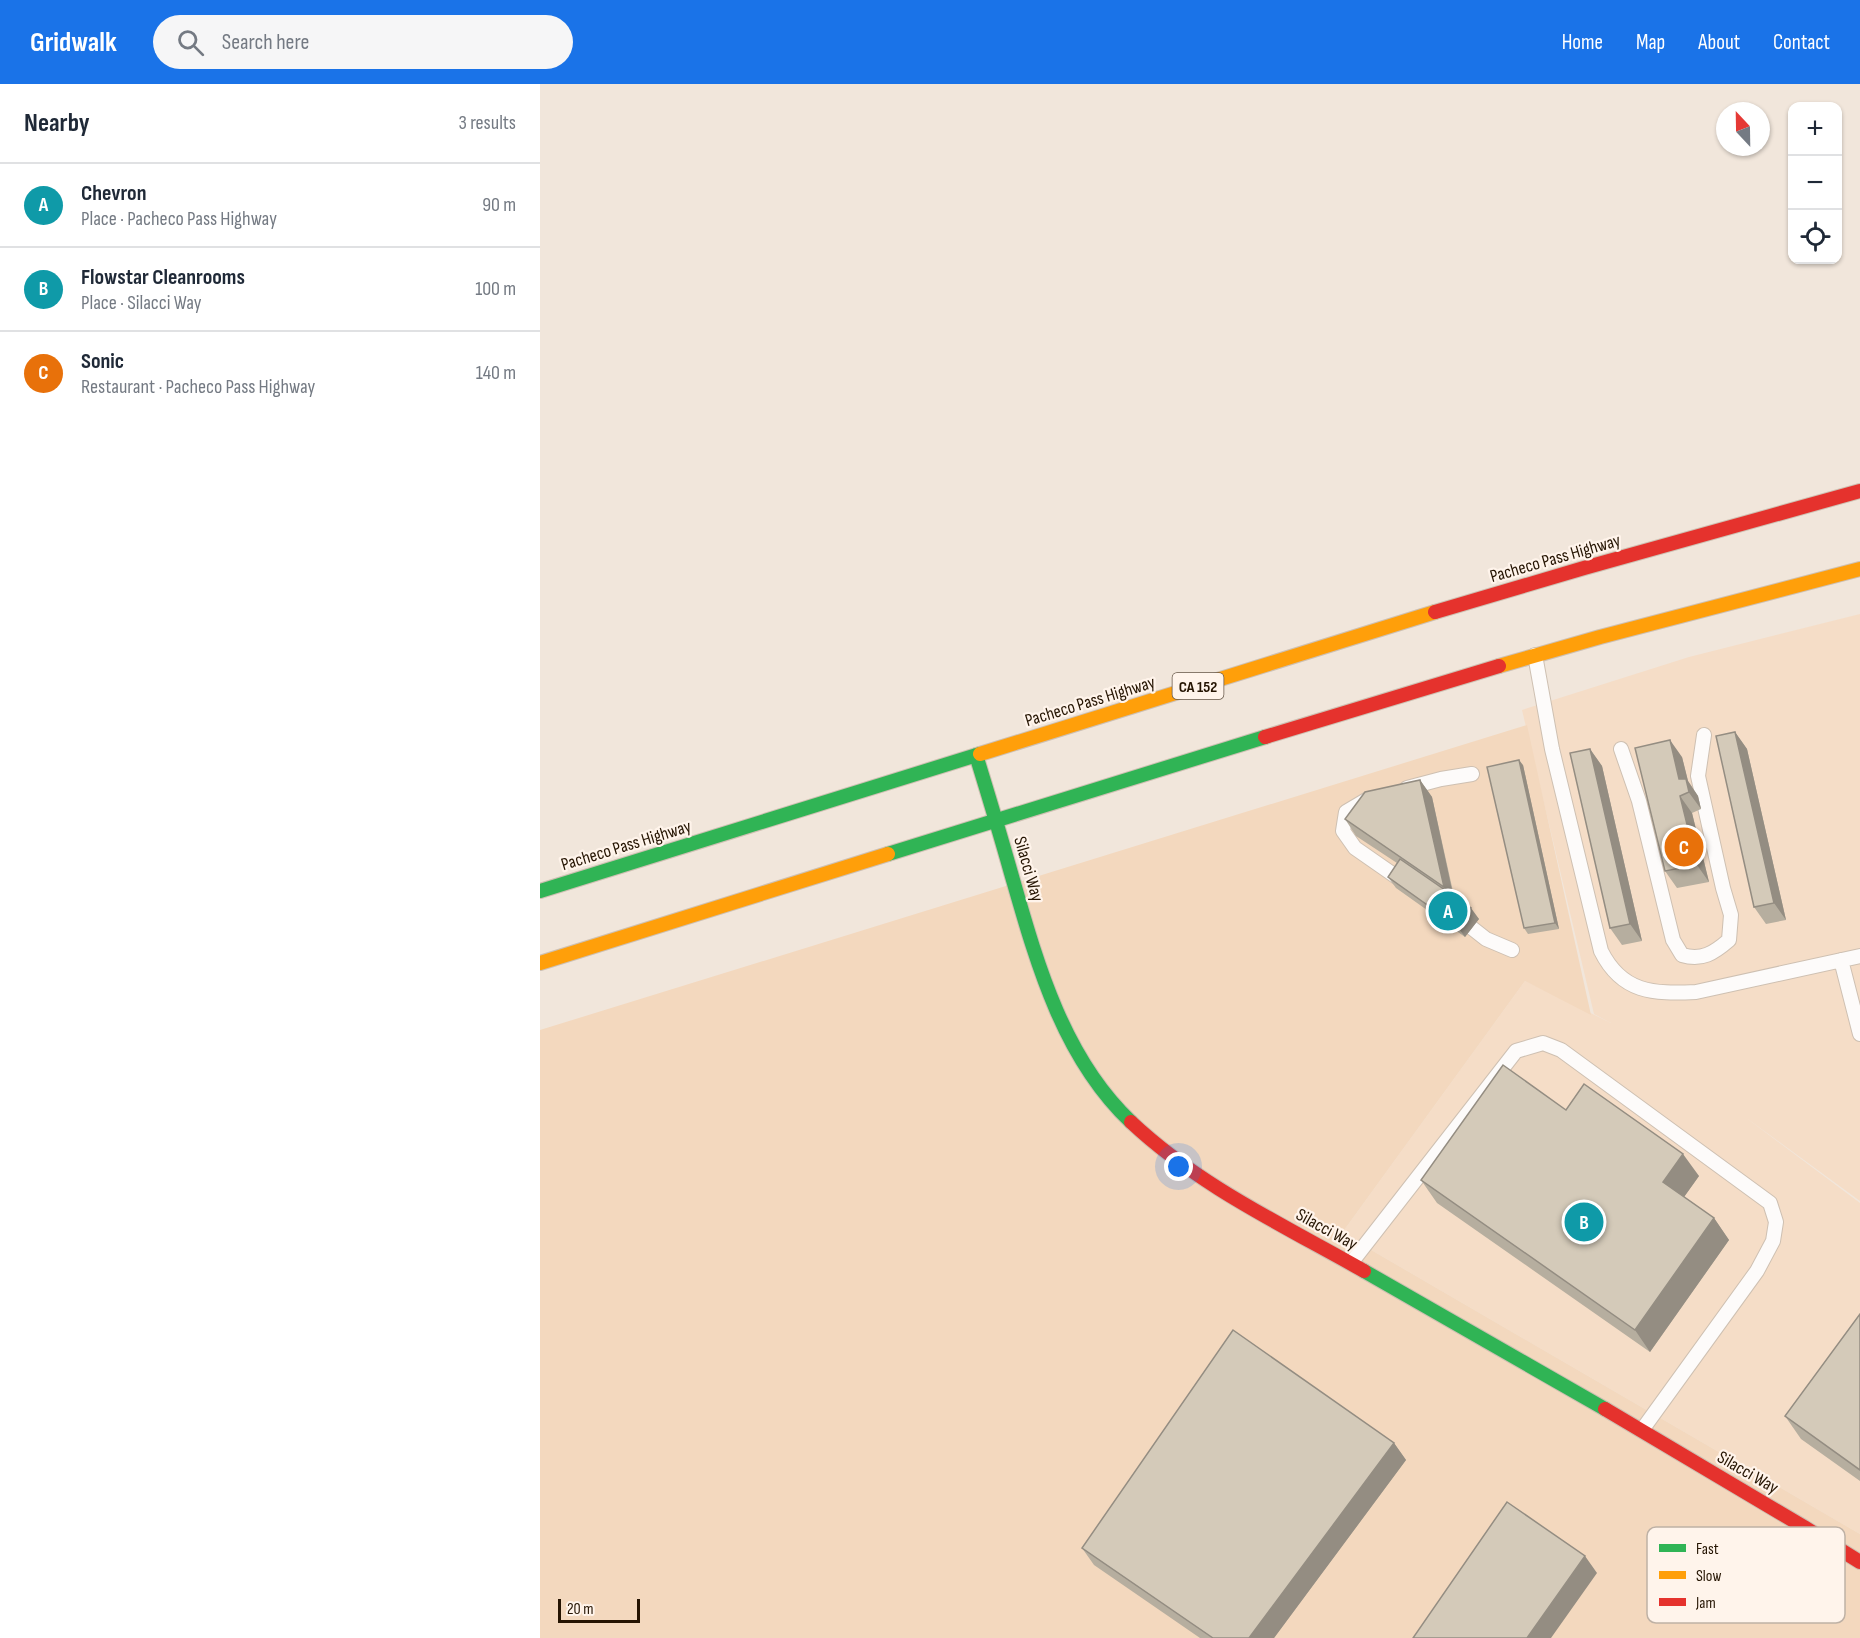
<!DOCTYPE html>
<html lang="en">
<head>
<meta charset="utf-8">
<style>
	body { margin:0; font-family:"Sofia Sans Condensed",sans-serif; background:#f6f6f7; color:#1f2937 }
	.controls { position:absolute; right:18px; top:18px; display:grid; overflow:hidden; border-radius:12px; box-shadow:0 2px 4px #0004 }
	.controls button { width:54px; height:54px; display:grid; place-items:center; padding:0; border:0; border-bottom:2px solid #e0e1e3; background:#fff; color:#1f2937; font:30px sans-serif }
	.compass { position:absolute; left:1176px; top:18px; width:54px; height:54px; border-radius:50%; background:#fff; box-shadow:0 2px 4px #0004; rotate:338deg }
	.scale { position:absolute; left:18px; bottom:15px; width:82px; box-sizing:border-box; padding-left:6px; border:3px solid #251402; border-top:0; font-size:16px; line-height:21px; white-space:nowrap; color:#251402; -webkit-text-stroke:4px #fff4eb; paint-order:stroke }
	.you { position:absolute; left:639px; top:1083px; width:21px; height:21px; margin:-15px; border:4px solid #fff; border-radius:50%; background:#1a73e8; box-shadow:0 0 0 9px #1a73e833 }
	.badge { display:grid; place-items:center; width:39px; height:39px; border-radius:50%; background:#1a73e8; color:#fff; font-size:20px; font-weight:700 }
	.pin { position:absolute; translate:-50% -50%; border:3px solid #fff; box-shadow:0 2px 6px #0006 }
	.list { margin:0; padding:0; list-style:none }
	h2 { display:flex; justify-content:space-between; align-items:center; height:78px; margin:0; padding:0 24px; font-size:26px }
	h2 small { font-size:20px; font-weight:400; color:#747a83 }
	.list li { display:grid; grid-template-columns:39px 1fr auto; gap:18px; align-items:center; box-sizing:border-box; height:84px; padding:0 24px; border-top:2px solid #e0e1e3 }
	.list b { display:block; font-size:22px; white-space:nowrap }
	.list p { margin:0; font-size:20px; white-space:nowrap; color:#747a83 }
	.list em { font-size:20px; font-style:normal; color:#747a83 }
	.icon { flex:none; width:33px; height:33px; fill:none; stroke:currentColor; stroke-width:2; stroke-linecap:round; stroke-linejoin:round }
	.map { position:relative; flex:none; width:1320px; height:1554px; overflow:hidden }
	header { display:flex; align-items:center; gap:36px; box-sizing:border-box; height:84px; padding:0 30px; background:#1a73e8; color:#fff }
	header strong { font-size:28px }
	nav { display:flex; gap:33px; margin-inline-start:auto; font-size:21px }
	.search { width:420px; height:54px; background:#f6f6f7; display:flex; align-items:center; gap:15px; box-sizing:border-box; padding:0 21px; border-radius:33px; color:#747a83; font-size:22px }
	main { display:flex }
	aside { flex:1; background:#fff }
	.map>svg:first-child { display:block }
</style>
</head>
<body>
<header>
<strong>Gridwalk</strong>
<div class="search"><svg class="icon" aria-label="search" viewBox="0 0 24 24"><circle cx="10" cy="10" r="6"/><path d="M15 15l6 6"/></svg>Search here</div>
<nav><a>Home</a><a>Map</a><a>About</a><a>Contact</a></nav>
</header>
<main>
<aside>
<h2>Nearby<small>3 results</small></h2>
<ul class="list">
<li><span class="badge" style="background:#0f9aa8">A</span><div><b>Chevron</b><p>Place · Pacheco Pass Highway</p></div><em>90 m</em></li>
<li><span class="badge" style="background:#0f9aa8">B</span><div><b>Flowstar Cleanrooms</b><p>Place · Silacci Way</p></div><em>100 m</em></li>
<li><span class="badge" style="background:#e8710a">C</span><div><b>Sonic</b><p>Restaurant · Pacheco Pass Highway</p></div><em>140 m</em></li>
</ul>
</aside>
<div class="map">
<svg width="1320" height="1554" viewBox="0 0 1320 1554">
	<rect width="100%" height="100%" fill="#f1e6db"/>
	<!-- built -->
	<path fill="#f5ddc7" d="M1320,530V1117L1205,1033L1320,1119V1450L802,1149L985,897L1071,939L1054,930L982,626L1149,573Z"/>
	<!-- green -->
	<path fill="#f3d8be" d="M987,641L1051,931L985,897L802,1149L1320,1450V1554H0V946Z"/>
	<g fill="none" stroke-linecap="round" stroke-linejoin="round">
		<!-- lane casing -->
		<g stroke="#cec0b2" stroke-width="16">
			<path id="lane" d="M995,571L1012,665L1061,867C1082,909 1113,910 1156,908L1320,872
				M1081,665L1099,717L1133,856L1142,871C1162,877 1174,869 1189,856L1191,831L1183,804L1158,692L1164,651
				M867,704L901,695L932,690
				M828,715L806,728L803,747L815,764L861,796
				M932,844L946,855L972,866
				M1301,876L1320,950
				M811,1179L976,967L1003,959L1021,966L1230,1119L1236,1138L1233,1157L1217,1187L1102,1346"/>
		</g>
		<!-- fast casing -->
		<g stroke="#cec0b2" stroke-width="16">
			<path id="fast" d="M436,671C448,710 460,750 471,789C496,876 522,973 591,1038
				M348,770L725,653
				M0,807L440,670
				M824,1187L1065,1325"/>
		</g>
		<!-- slow casing -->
		<g stroke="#cec0b2" stroke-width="16">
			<path id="slow" d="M959,582L1060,553L1320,485
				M440,670L895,528
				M0,879L348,770"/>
		</g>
		<!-- jam casing -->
		<g stroke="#cec0b2" stroke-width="16">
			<path id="jam" d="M895,528L1044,484L1320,407
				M725,653L959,582
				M591,1038C659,1102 743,1141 824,1187
				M1065,1325L1264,1443L1320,1478"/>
		</g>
		<!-- lane -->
		<use href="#lane" stroke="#fdfbfa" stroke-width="14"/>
		<!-- fast -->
		<use href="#fast" stroke="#30b455" stroke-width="14"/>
		<!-- slow -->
		<use href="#slow" stroke="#ff9f0a" stroke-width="14"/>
		<!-- jam -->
		<use href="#jam" stroke="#e5322d" stroke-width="14"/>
	</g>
	<!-- wall -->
	<path fill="#b6ae9f" d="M1195,648L1207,665L1246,836L1226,840L1214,823Z
		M1050,665L1062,682L1102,857L1082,861L1070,844Z
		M1142,673L1148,697L1158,712L1161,725L1152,729L1169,798L1137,804L1125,787Z
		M983,681L1019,845L988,850L984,844Z
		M880,696L892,713L914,812L939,835L925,853L856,804L848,793L857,779L816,752L805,735Z
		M1026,1026L1159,1092L1144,1113L1174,1134L1189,1156L1110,1268L897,1119L881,1096Z
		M1320,1230V1397L1261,1355L1245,1332Z
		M854,1359L866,1376L734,1554H660L554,1481L542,1464Z"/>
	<!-- shaded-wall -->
	<path fill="#948d82" d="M1195,648L1207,665L1246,836L1234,819Z
		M1130,656L1142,673L1148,697L1158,712L1161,725L1139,695Z
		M1050,665L1062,682L1102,857L1090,840Z
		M979,676L983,681L1019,845L1015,839Z
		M880,696L892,713L915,820L904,803Z
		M1140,712L1152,729L1169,798L1157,781Z
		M931,824L939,835L925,853L917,842Z
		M1143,1070L1159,1092L1139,1120L1123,1098Z
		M1174,1134L1189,1156L1110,1268L1095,1246Z
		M854,1359L866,1376L734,1554H709Z
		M1045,1472L1057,1489L1011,1554H987Z"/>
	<!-- building -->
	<path fill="#d4cab9" stroke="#948d82" stroke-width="1.5" d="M1195,648L1234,819L1214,823L1176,652Z
		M1130,656L1139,695H1146L1149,708L1140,712L1157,781L1125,787L1095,664Z
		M1050,665L1090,840L1070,844L1030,669Z
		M979,676L1015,839L984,844L947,683Z
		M880,696L904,803L805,735L825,708Z
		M860,775L931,824L917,842L848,793Z
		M963,981L1026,1026L1044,1000L1143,1070L1123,1098L1174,1134L1095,1246L881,1096Z
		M1320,1230V1386L1245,1332Z
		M693,1246L854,1359L709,1554H673L542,1464Z
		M967,1418L1045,1472L987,1554H873Z"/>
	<g text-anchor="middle" stroke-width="4.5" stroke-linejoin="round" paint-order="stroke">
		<!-- shield labels -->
		<rect fill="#fff4eb" stroke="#665748" stroke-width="1.5" x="632.5" y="589" width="51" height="26" rx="4.5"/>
		<g font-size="16" font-weight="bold" fill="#251402">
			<text x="658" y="608">CA 152</text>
		</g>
		<!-- street labels -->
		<g font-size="18" fill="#251402" stroke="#fff4eb">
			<text transform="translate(1015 474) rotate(-16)" y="6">Pacheco Pass Highway</text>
			<text transform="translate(550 617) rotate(-17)" y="6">Pacheco Pass Highway</text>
			<text transform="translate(86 761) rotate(-17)" y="6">Pacheco Pass Highway</text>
			<text transform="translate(489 785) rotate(74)" y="6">Silacci Way</text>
			<text transform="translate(787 1145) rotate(29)" y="6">Silacci Way</text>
			<text transform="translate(1208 1388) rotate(30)" y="6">Silacci Way</text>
		</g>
	</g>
	<!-- legend -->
	<rect x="1107" y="1443" width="198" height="96" rx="9" fill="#fff4eb" stroke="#beb1a5" stroke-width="1.5"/>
	<rect x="1119" y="1460" width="27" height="8" fill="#30b455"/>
	<rect x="1119" y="1487" width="27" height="8" fill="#ff9f0a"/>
	<rect x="1119" y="1514" width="27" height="8" fill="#e5322d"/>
	<g font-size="16" fill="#251402">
		<text x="1156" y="1470">Fast</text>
		<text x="1156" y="1497">Slow</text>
		<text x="1156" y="1524">Jam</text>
	</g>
</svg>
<div class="controls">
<button>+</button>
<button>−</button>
<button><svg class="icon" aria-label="locate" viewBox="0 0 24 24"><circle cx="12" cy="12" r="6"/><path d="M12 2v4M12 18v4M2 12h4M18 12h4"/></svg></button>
</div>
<svg class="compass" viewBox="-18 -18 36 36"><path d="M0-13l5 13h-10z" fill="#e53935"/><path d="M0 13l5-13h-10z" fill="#747a83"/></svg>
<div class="scale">20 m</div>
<div class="you"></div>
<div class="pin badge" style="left:908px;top:827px;background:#0f9aa8">A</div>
<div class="pin badge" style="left:1044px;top:1138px;background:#0f9aa8">B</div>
<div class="pin badge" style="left:1144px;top:763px;background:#e8710a">C</div>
</div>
</main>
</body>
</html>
